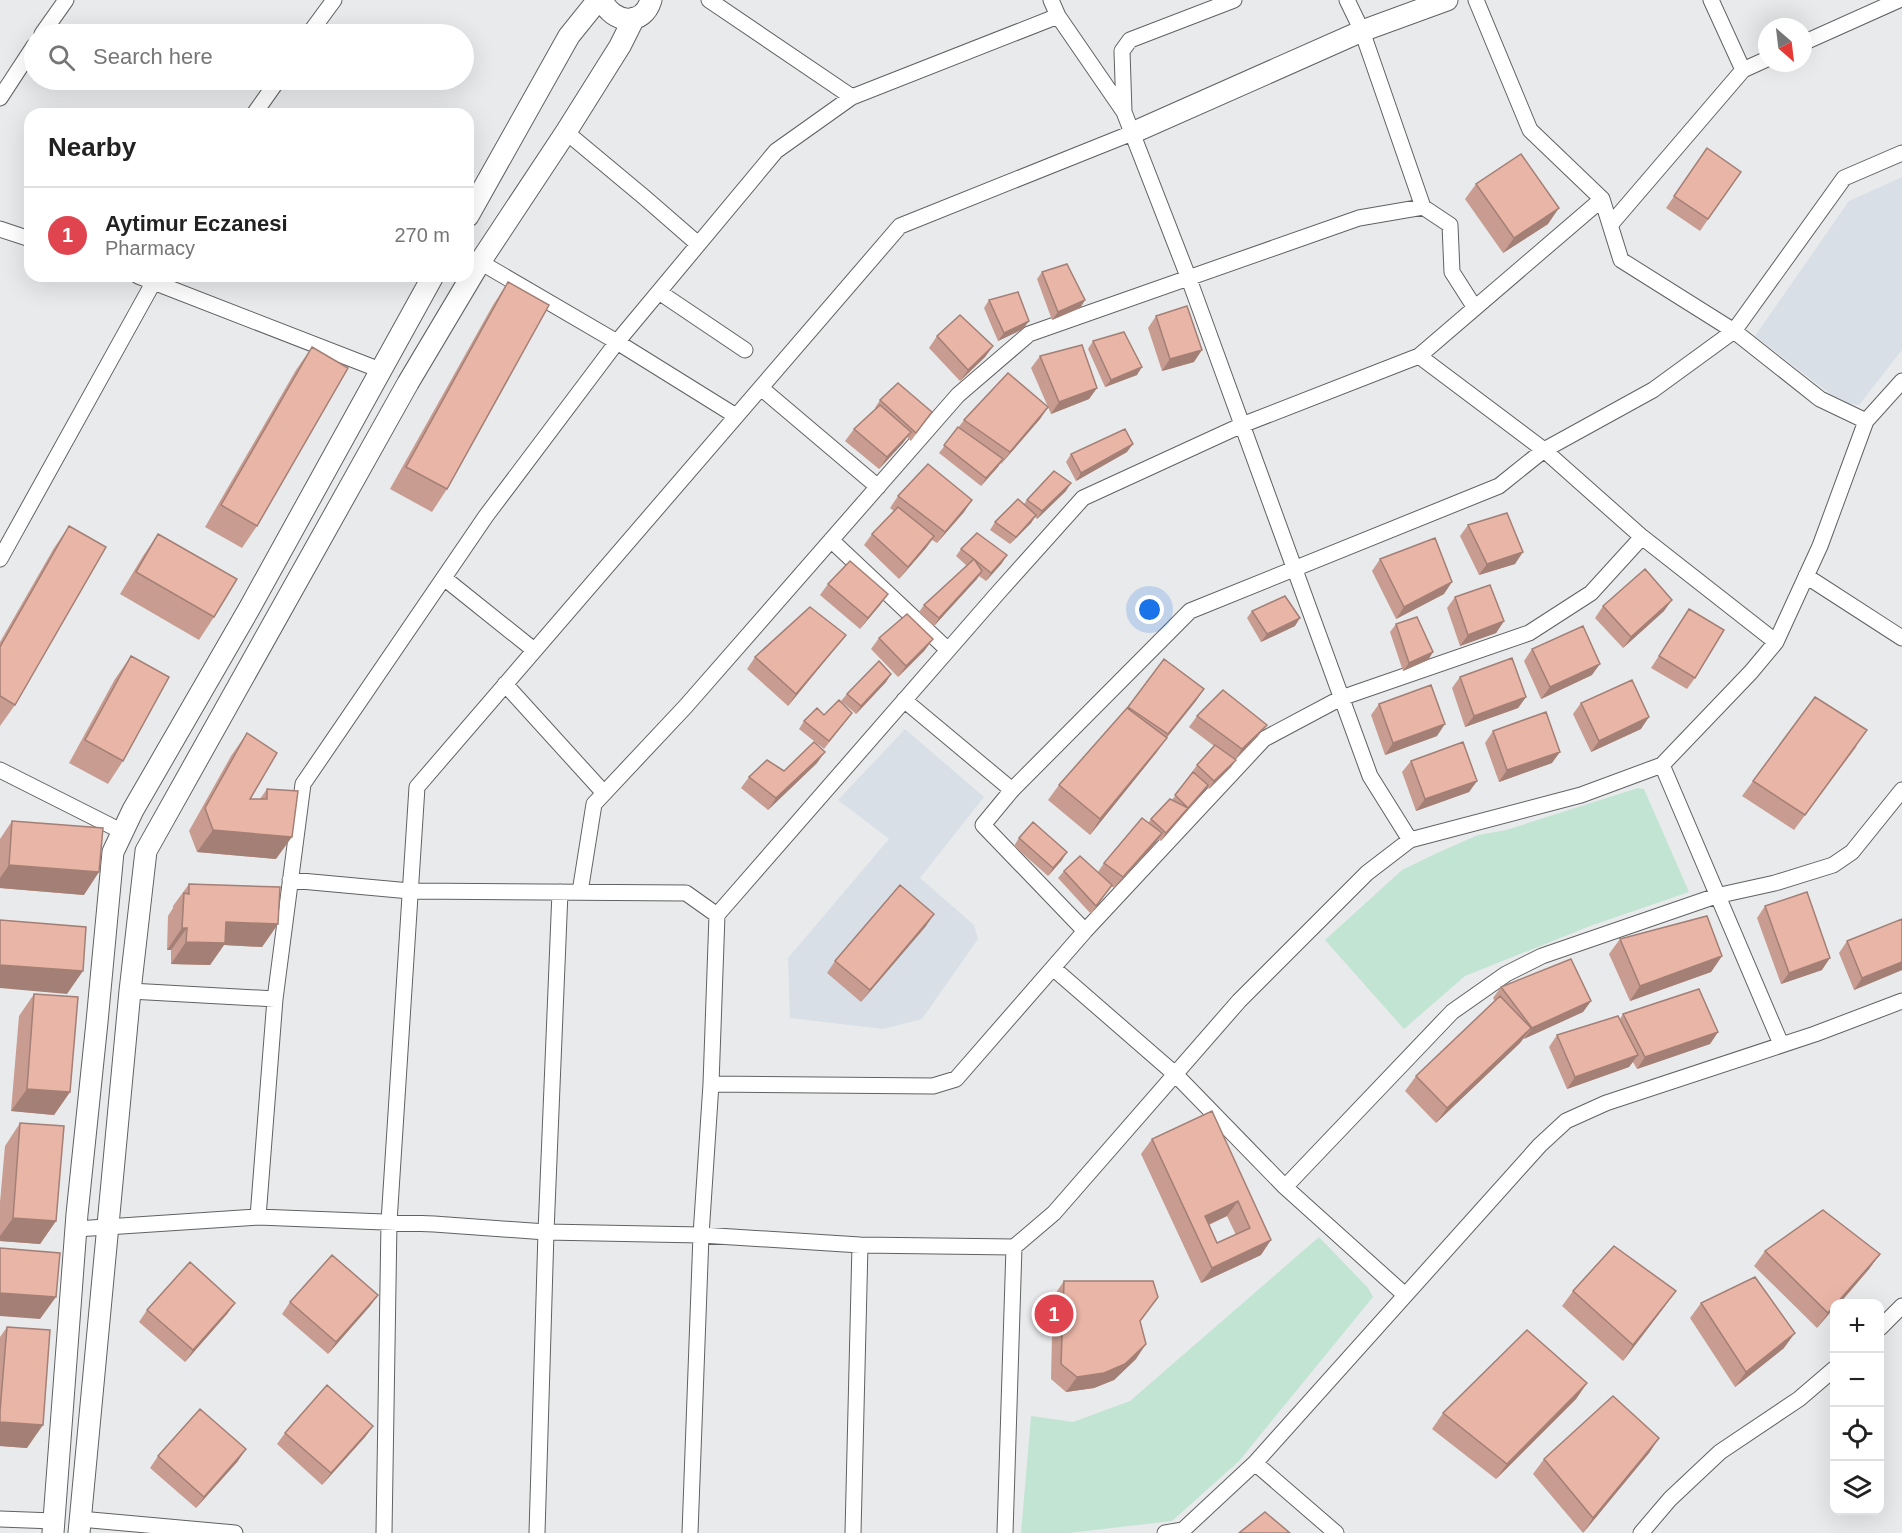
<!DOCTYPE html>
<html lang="en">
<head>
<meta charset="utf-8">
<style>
	body { margin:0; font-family:Helvetica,sans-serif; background:#f2f2f2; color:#222 }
	.controls { position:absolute; right:18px; bottom:18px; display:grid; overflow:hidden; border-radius:12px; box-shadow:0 6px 24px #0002 }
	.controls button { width:54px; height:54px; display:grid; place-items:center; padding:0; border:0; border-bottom:2px solid #e0e0e0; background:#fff; color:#222; font:30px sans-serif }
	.compass { position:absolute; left:1758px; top:18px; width:54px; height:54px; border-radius:50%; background:#fff; box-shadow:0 6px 24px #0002; rotate:152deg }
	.you { position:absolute; left:1150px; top:610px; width:21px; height:21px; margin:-15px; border:4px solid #fff; border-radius:50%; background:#1a73e8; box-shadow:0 0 0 9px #1a73e833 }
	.badge { display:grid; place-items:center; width:39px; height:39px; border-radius:50%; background:#d93025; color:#fff; font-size:20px; font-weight:700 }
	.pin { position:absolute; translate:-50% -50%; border:3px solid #fff; box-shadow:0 2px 6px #0006 }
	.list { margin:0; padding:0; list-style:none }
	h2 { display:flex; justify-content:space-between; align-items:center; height:78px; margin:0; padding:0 24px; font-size:26px }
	h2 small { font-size:20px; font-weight:400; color:#767676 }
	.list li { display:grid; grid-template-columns:39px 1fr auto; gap:18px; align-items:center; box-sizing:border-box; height:96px; padding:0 24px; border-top:2px solid #e0e0e0 }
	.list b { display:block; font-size:22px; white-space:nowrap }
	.list p { margin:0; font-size:20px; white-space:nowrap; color:#767676 }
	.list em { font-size:20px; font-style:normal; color:#767676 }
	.icon { flex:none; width:33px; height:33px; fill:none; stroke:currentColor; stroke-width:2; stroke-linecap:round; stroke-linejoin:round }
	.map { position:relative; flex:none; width:1902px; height:1533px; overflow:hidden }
	.search { position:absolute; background:#fff; box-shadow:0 6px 24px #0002; left:24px; top:24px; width:450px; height:66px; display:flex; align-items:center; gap:15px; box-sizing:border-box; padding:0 21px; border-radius:33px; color:#767676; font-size:22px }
	.panel { position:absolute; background:#fff; box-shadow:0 6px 24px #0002; left:24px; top:108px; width:450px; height:174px; border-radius:18px }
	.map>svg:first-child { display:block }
</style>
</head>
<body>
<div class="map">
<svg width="1902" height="1533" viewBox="0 0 1902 1533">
	<rect width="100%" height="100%" fill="#e9eaec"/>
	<!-- built -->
	<path fill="#d9dfe7" d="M1902,177V350L1859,405L1842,403L1755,336L1849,201Z
		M905,729L984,797L920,878L974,925L978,939L922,1019L883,1029L790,1018L788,958L889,839L838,800Z"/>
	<!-- green -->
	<path fill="#c2e4d3" d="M1638,788L1644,789L1689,892L1590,926L1465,976L1404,1029L1325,940L1402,870L1437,853L1478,835L1506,830Z
		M1319,1237L1368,1288L1373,1297L1239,1461L1172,1521L1069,1533H1021L1031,1416L1073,1422L1130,1401Z"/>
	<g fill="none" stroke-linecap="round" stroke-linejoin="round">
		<!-- street casing -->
		<g stroke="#606162" stroke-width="17">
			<path id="street" d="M709,0L852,97
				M1051,0L1058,16L1124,112L1189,279L1370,776L1410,840
				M1347,0L1362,31L1423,207L1450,225L1452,272L1475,308
				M1711,0L1743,70
				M42,34L66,0
				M309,34L334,0
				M1803,43L1899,0
				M0,98L34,46
				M1124,112L1122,51L1130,40L1234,0
				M254,114L278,80
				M566,132L644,197L698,244
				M1602,199L1621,260L1734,331L1844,178L1902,153
				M1611,224L1743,70L1767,59
				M0,229L30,239
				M480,262L617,342L736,416
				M138,276L380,370
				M659,292L745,350
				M1419,356L1602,199L1530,130L1476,0
				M761,388L878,487
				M831,540L948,650
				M0,559L157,276
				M1806,576L1902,638
				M444,578L534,650
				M505,684L604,793
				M904,700L1012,790L983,825L1085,931
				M1662,765L1781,1044
				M0,770L123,832
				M1012,790L1190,611L1499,486L1544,450L1653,390L1734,331L1820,399L1866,421L1902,381
				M290,880L410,891L686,893L717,915
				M580,892L594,804L686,706L958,395L1029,334L1359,218L1423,207
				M1053,968L1175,1074L1285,1187L1405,1295
				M130,991L275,999
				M711,1084L933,1086L956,1079L1085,931L1264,739L1341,698L1529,633L1591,593L1642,537
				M1285,1187L1452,1012L1506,974L1542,956L1716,896L1775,883L1833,865L1852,852L1902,790
				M258,1217L275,999L303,784L486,516L617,342L776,151L852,97L1058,16
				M76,1229L258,1217L434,1224L546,1232L701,1235L860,1245L1014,1247L1054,1213L1239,1001L1367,873L1410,840L1581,795L1662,765L1751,672L1776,642L1820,546L1866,421
				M1880,1328L1902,1306
				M1255,1463L1336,1533
				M0,1519L54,1521
				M80,1519L235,1533
				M384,1533L389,1222L417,787L900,226L1132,133
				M537,1533L546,1232L560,892
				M690,1533L701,1235L711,1084L717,915L997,594L1083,498L1242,425L1419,356L1544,450L1642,537L1776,642
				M853,1533L860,1245
				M1005,1533L1014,1247
				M1165,1533L1183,1530L1255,1463L1540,1145L1566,1121L1606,1103L1815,1034L1902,1001
				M1641,1533L1670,1499L1720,1452L1799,1399L1834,1369"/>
		</g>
		<!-- secondary casing -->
		<g stroke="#606162" stroke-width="23">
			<path id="secondary" d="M602,0C613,24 643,27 651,0
				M1132,133L1362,31L1447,0
				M468,216L569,36L598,0
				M53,1533L77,1214L97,1022L113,852L133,810L249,609L433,276
				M79,1533L130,991L146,851L408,383L480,262L566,132L620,46L634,18"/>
		</g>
		<!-- street -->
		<use href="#street" stroke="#fff" stroke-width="15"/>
		<!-- secondary -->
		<use href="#secondary" stroke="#fff" stroke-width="21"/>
	</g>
	<!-- wall -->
	<path fill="#c89c90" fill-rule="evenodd" d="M1707,148L1741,172L1700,231L1666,208Z
		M1476,184L1548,224L1503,253L1465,199Z
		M1042,272L1085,300L1080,308L1052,320L1037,279Z
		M508,282L447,489L432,512L390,489L493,305Z
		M989,300L1023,329L998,341L984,308Z
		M1156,316L1194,362L1162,371L1148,328Z
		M937,336L993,346L985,357L960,381L929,348Z
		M1093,341L1137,375L1105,387L1088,349Z
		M312,347L257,526L242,548L205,527L296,370Z
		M1040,356L1097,388L1089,399L1051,414L1048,407L1040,419L1001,464L1000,463L981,486L939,453L964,420L1048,407L1031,368Z
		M880,400L932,412L911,441L907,437L903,443L879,469L845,441L854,429L876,409L875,408Z
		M1127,452L1076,481L1066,462L1071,454Z
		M1066,491L1037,519L1035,517L1031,523L1010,544L990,530L995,522L1024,504L1027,500Z
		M898,496L972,500L964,512L937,543L932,540L926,548L899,579L864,545L872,534L894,511L890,508Z
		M1468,525L1515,564L1479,575L1460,536Z
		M69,526L15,705L0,726V642L54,548Z
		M158,534L214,617L199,640L120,594L143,556Z
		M961,549L1002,563L986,581L979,576L934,626L919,612L924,605L967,566L956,556Z
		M1380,559L1444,594L1396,619L1372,571Z
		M828,584L880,605L860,629L820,595Z
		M1455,597L1504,621L1496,633L1460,646L1447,608Z
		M1603,606L1664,611L1623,648L1595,618Z
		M1689,609L1695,678L1687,689L1651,668Z
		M1252,611L1295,626L1261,642L1247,618Z
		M1396,624L1433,652L1428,660L1403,671L1390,632Z
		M846,635L837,646L788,706L747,669L755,657Z
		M879,638L933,639L924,651L898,677L871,649Z
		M1532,649L1592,675L1541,699L1524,661Z
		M131,656L123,761L108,784L69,763L115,679Z
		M1164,659L1204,689L1166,738L1156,753L1090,835L1048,800L1059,785L1127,708Z
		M891,674L886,682L856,714L841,701L847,694Z
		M1460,677L1526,697L1518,708L1465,727L1452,688Z
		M1581,703L1641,729L1591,752L1573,714Z
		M1379,704L1437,736L1385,755L1371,715Z
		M824,715L846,721L824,749L799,729L804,721Z
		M1197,716L1258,736L1236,759L1231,767L1209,789L1207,787L1161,841L1158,839L1154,845L1114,888L1111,886L1091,914L1058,878L1064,871L1098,872L1104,863L1148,823L1151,819L1172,800L1197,765L1214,746L1189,727Z
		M1493,731L1552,763L1499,782L1485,743Z
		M247,733L250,799H260L267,789L276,859L197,852L189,831L231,756Z
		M1857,746L1794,830L1742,796L1753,781Z
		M1411,761L1477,781L1469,792L1416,811L1402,772Z
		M817,763L768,810L741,788L749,777L784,771Z
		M12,821L84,895L0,888V839Z
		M1019,838L1062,860L1048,876L1014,846Z
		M189,884L278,924L262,947L224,945L210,965L171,964V950H167L168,916L173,908V906Z
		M1765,906L1822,970L1781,984L1757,918Z
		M1902,919V970L1854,990L1839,953L1847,941Z
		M926,926L861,1002L827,973L835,961Z
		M1620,939L1722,956L1711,972L1630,1001L1609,954Z
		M1501,987L1591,1001L1583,1012L1523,1039L1520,1043L1436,1123L1405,1091L1416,1076L1495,1001L1493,998Z
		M34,994L70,1092L54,1115L11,1111L19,1016Z
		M1623,1014L1718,1032L1710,1044L1637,1069L1633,1062L1629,1067L1567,1089L1549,1047L1557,1035L1620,1019Z
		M1212,1111L1261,1255L1201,1283L1141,1154L1152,1139ZM1227,1216L1236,1235L1217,1243L1209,1225Z
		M20,1123L56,1221L40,1244L0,1241V1202L5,1146Z
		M1765,1251L1880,1254L1869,1269L1839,1304H1834V1308L1817,1328L1754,1266Z
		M1064,1281L1140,1322L1136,1359L1114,1380L1094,1388L1066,1392L1051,1379L1053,1297Z
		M1573,1291L1665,1306L1623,1361L1562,1306Z
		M378,1295L370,1306L328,1354L282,1314L290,1302Z
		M235,1303L227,1314L185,1362L139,1322L147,1310Z
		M1701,1303L1784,1348L1735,1387L1690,1318Z
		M7,1327L27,1448L0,1446V1337Z
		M1587,1383L1576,1399L1496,1479L1432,1429L1443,1413Z
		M373,1426L365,1437L322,1485L277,1444L285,1433Z
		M1659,1438L1649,1453L1583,1533L1533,1474L1544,1459Z
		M158,1456L238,1461L196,1508L150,1468Z"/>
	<!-- shaded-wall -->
	<path fill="#a37f75" d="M1559,208L1548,224L1503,253L1514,238Z
		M1085,300L1080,308L1052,320L1058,312Z
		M1029,321L1023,329L998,341L1004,333Z
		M993,346L985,357L960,381L968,370Z
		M1202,350L1194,362L1162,371L1170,359Z
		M1142,367L1137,375L1105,387L1111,380Z
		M1097,388L1089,399L1051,414L1059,402Z
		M1048,407L1040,419L1001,464L1010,452Z
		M911,432L903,443L879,469L887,457Z
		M1133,444L1127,452L1076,481L1081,473Z
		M1003,459L998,467L981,486L986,478Z
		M1071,483L1066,491L1037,519L1042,511Z
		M972,500L964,512L937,543L945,532Z
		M1036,515L1031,523L1010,544L1016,537Z
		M934,536L926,548L899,579L908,567Z
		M1523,552L1515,564L1479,575L1487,564Z
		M1007,555L1002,563L986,581L991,573Z
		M982,571L977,579L934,626L939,618Z
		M1452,582L1444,594L1396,619L1404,607Z
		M888,594L880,605L860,629L868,618Z
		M1672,600L1664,611L1623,648L1631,637Z
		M1300,618L1295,626L1261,642L1267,634Z
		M1504,621L1496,633L1460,646L1468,635Z
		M846,635L837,646L788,706L796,694Z
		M933,639L924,651L898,677L906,666Z
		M1433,652L1428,660L1403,671L1409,663Z
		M1600,664L1592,675L1541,699L1550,687Z
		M891,674L886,682L856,714L861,706Z
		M1204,689L1196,701L1160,746L1168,734Z
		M1526,697L1518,708L1465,727L1474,716Z
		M1649,717L1641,729L1591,752L1599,741Z
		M1445,724L1437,736L1385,755L1393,743Z
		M1267,725L1258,736L1234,761L1242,749Z
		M1167,738L1156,753L1090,835L1100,819Z
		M825,752L817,763L768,810L776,798Z
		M1560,752L1552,763L1499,782L1507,770Z
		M1236,760L1231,767L1209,789L1214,781Z
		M1477,781L1469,792L1416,811L1425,799Z
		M1208,785L1203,793L1161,841L1166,833Z
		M213,830L292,837L276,859L197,852Z
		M1162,833L1154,845L1114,888L1123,877Z
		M1067,852L1062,860L1048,876L1053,868Z
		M9,865L99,872L84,895L0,888V878Z
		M934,914L926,926L861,1002L870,990Z
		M226,922L278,924L262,947L224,945L210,965L171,964L186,942Z
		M182,928H187L171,950H167Z
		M1722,956L1711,972L1630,1001L1640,986Z
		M1830,958L1822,970L1781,984L1789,973Z
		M1902,962V970L1854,990L1862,978Z
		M0,965L83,971L67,994L0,988Z
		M1591,1001L1583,1012L1524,1039L1532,1028Z
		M1531,1028L1520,1043L1436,1123L1447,1108Z
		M1718,1032L1710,1044L1637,1069L1645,1057Z
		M1638,1055L1629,1067L1567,1089L1575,1077Z
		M27,1089L70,1092L54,1115L11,1111Z
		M1238,1201L1227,1216L1194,1231L1205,1216Z
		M13,1218L56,1221L40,1244L0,1241V1236Z
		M1271,1240L1261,1255L1201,1283L1212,1268Z
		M1880,1254L1869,1269L1839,1304H1836Z
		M1676,1291L1665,1306L1623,1361L1633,1345Z
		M0,1293L56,1297L40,1319L0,1316Z
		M378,1295L370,1306L328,1354L336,1342Z
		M235,1303L227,1314L185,1362L193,1350Z
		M1834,1305V1308L1817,1328L1828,1313Z
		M1795,1333L1784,1348L1735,1387L1746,1372Z
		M1146,1344L1136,1359L1114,1380L1094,1388L1066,1392L1077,1377Z
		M1587,1383L1576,1399L1496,1479L1507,1464Z
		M0,1422L43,1425L27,1448L0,1446Z
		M373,1426L365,1437L322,1485L331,1473Z
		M1659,1438L1649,1453L1583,1533L1593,1518Z
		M246,1449L238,1461L196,1508L204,1497Z"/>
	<!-- building -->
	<path fill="#e9b5a7" stroke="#a37f75" stroke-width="1.5" fill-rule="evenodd" d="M1707,148L1741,172L1708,219L1674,196Z
		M1521,154L1559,208L1514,238L1476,184Z
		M1067,264L1085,300L1058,312L1042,272Z
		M508,282L549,305L447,489L406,467Z
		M1018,292L1029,321L1004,333L989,300Z
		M1187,306L1202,350L1170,359L1156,316Z
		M960,315L993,346L968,370L937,336Z
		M1124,332L1142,367L1111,380L1093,341Z
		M1082,345L1097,388L1059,402L1040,356Z
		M312,347L348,368L257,526L221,505Z
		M1008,373L1048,407L1010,452L964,420Z
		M898,383L932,412L916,433L880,400Z
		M880,405L911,432L887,457L854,429Z
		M958,427L1003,459L986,478L944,445Z
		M1125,429L1133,444L1081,473L1071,454Z
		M928,464L972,500L945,532L898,496Z
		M1054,471L1071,483L1042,511L1027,500Z
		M1018,499L1036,515L1016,537L995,522Z
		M898,507L934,536L908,567L872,534Z
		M1507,513L1523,552L1487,564L1468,525Z
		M69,526L106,547L15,705L0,696V647Z
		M977,533L1007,555L991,573L974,559L982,571L939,618L924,605L974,559L961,549Z
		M158,534L237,579L214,617L136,572Z
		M1435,538L1452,582L1404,607L1380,559Z
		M850,561L888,594L868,618L828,584Z
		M1645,569L1672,600L1631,637L1603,606Z
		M1490,585L1504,621L1468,635L1455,597Z
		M1285,596L1300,618L1267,634L1252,611Z
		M810,607L846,635L796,694L755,657Z
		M1689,609L1724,630L1695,678L1659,656Z
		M907,614L933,639L906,666L879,638Z
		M1417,617L1433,652L1409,663L1396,624Z
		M1583,626L1600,664L1550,687L1532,649Z
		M131,656L169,677L123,761L85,740Z
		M1512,658L1526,697L1474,716L1460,677Z
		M1164,659L1204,689L1168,734L1128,707Z
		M879,661L891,674L861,706L847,694Z
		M1632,680L1649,717L1599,741L1581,703Z
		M1431,685L1445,724L1393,743L1379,704Z
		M1223,690L1267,725L1242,749L1197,716Z
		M1815,697L1867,730L1805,815L1753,781Z
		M839,700L852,713L829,741L804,721L817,708L824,715Z
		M1127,708L1167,738L1100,819L1059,785Z
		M1546,712L1560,752L1507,770L1493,731Z
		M247,733L277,753L250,799H267V789L298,791L292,837L213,830L205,808Z
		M814,742L825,752L776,798L749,777L767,760L784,771Z
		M1463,742L1477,781L1425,799L1411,761Z
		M1215,745L1236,760L1214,781L1197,765Z
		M1193,772L1208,785L1188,808L1175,795Z
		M1170,799L1188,808L1166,833L1151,819Z
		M1142,818L1162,833L1123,877L1104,863Z
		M12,821L103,828L99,872L9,865Z
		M1033,822L1067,852L1053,868L1019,838Z
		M1080,856L1112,885L1096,906L1064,871Z
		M189,884L280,887L278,924L226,922L225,943L186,942L187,928H182L184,893L189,894Z
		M900,885L934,914L870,990L835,961Z
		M1807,892L1830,958L1789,973L1765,906Z
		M1707,916L1722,956L1640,986L1620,939Z
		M1902,919V962L1862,978L1847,941Z
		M0,920L86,927L83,971L0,965Z
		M1571,959L1591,1001L1532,1028L1501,987Z
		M1699,989L1718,1032L1645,1057L1623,1014Z
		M34,994L78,997L70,1092L27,1089Z
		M1500,996L1531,1028L1447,1108L1416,1076Z
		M1618,1016L1638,1055L1575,1077L1557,1035Z
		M1212,1111L1271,1240L1212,1268L1152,1139ZM1238,1201L1250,1228L1217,1243L1205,1216Z
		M20,1123L64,1126L56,1221L13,1218Z
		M1823,1210L1880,1254L1836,1304H1834V1305L1828,1313L1765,1251Z
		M1614,1246L1676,1291L1633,1345L1573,1291Z
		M0,1248L60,1253L56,1297L0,1293Z
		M332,1255L378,1295L336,1342L290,1302Z
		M190,1262L235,1303L193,1350L147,1310Z
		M1755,1277L1795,1333L1746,1372L1701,1303Z
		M1064,1281H1153L1158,1297L1140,1321L1146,1344L1125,1364L1104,1373L1077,1377L1061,1364Z
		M7,1327L50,1330L43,1425L0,1422V1411Z
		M1527,1330L1587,1383L1507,1464L1443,1413Z
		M327,1385L373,1426L331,1473L285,1433Z
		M1613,1396L1659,1438L1593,1518L1544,1459Z
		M200,1409L246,1449L204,1497L158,1456Z
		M1265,1512L1290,1533H1239Z"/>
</svg>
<div class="controls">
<button>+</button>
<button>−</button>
<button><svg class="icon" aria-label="locate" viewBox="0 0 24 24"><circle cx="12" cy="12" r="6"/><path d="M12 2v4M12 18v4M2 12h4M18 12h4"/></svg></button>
<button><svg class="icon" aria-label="layers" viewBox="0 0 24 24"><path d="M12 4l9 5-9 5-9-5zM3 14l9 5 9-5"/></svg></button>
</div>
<svg class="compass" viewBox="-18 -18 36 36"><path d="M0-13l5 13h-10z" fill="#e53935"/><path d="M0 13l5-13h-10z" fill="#767676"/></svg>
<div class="you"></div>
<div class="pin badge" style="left:1054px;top:1314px;background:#e0444e">1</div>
<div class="search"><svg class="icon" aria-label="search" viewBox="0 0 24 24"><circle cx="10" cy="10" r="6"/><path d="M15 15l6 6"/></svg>Search here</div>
<section class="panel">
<h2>Nearby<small></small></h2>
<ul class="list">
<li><span class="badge" style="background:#e0444e">1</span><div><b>Aytimur Eczanesi</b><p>Pharmacy</p></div><em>270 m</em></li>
</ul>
</section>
</div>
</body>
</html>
